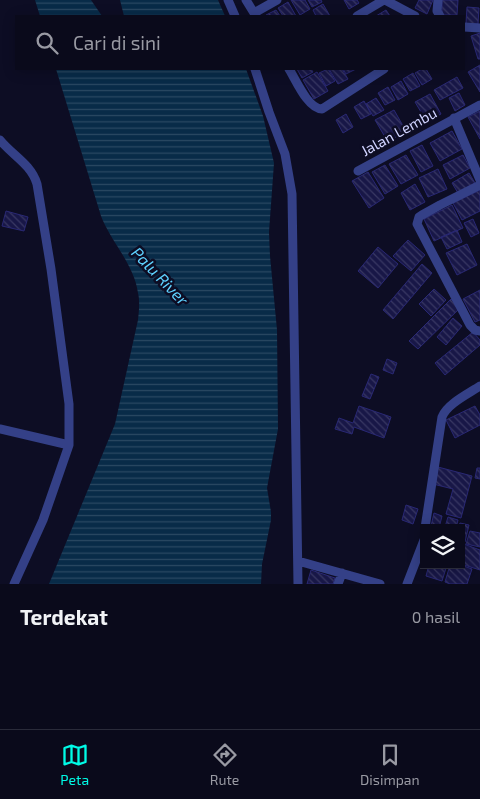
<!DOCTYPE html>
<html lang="id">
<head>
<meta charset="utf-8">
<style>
	body { margin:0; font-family:"Exo 2",sans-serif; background:#131324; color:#f1f3f6 }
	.controls { position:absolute; right:15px; bottom:15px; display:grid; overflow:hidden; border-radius:0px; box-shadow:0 2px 12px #0003 }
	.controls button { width:45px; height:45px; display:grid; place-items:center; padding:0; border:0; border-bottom:1px solid #2a2b3a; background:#0a0a1b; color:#f1f3f6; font:25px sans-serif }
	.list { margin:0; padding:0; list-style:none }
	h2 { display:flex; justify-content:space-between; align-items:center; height:65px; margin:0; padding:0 20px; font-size:21px }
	h2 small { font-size:16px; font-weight:400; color:#999aa3 }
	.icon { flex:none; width:28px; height:28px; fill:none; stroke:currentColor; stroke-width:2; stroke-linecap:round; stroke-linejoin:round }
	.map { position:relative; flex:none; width:480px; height:584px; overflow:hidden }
	.search { position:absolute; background:#0a0a1b; box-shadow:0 2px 12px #0003; left:15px; right:15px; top:15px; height:55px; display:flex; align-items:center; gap:12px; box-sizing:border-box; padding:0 18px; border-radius:0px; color:#999aa3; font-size:19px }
	.sheet { height:145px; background:#0a0a1b }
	nav { display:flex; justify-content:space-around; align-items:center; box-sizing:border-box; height:70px; border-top:1px solid #2a2b3a; background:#0a0a1b; font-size:14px; color:#999aa3 }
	nav a { display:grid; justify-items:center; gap:2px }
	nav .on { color:#00fbe6 }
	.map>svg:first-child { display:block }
</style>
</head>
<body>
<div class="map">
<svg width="480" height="584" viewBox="0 0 480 584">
	<defs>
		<pattern id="water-rules" width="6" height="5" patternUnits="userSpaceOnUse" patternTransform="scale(1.25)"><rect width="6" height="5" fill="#082b48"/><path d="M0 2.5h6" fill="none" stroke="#2b4963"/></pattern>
		<pattern id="building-back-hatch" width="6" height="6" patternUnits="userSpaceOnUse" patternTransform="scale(1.25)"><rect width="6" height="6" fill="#181747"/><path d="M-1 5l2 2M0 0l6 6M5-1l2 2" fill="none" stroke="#393863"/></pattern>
	</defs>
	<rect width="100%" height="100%" fill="#0d0d24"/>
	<!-- water -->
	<path fill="url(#water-rules)" d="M35,0H91L102,16H40Z
		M120,0H218L225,16H124Z
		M56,69H246L263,116L274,163L269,232L270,256L277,330L278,429L267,488L271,512V520L262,564L261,584H49L115,424L138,320C139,311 140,301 138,293C134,264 111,242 101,216Z"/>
	<!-- building -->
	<path fill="url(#building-back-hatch)" stroke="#292874" d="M291,0H305L310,9L300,15Z
		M308,0H321L322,2L312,7Z
		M344,0H357L359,3L349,9Z
		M419,0H433L427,14L415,8Z
		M442,0H458L457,15H442Z
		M288,2L296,16H283L278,8Z
		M323,4L330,16H316L313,10Z
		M467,7L479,8L478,24H466Z
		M276,10L280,16H267L266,15Z
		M386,10L390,16H376Z
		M480,33V59H478L471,36Z
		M480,65V92L468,72Z
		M297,69H311L313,72L302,78Z
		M328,69L335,81L326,86L319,73Z
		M329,69H342L348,79L338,84Z
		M343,69H356L346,74Z
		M422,69H426L432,79L422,85L415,73Z
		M317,72L328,91L314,99L303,80Z
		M413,73L420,86L410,91L403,79Z
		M457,77L463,88L440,100L434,90Z
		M401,81L408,94L398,100L391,87Z
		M388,87L395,100L385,105L378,93Z
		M459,93L465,105L455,111L449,98Z
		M430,94L441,114L427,122L415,102Z
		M376,98L384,110L373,116L366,104Z
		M364,101L371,114L361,119L354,107Z
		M394,110L406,131L388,142L375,120Z
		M480,111V139L468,117Z
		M346,114L353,127L343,133L336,120Z
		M452,131L462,149L440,161L430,143Z
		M422,145L433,166L421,172L410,151Z
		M406,155L418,175L401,184L389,164Z
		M463,155L470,168L450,179L443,165Z
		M385,165L398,186L385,194L372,172Z
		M438,169L447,189L428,197L419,178Z
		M368,172L384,198L369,208L352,181Z
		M469,173L475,183L458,193L452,183Z
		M415,184L425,202L410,210L401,193Z
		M480,190V211L462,220L453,203Z
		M452,205L463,228L434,241L424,219Z
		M6,211L28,217L24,231L2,226Z
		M473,219L479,233L471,237L464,223Z
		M457,230L462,242L447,249L441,237Z
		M408,240L425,255L411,271L393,256Z
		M467,244L477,265L457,275L446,253Z
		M378,247L398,264L378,288L358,271Z
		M422,264L432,273L393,319L383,310Z
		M434,289L446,300L431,316L419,304Z
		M480,290V320L475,322L463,299Z
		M451,299L460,308L418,349L409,341Z
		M453,318L462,326L446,345L437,337Z
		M473,332L480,340V345L445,375L435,363Z
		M387,359L397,363L393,374L383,370Z
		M371,374L379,377L370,399L362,396Z
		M359,406L391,417L384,438L354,427L352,434L335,429L339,418L353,423Z
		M475,406L480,415V425L455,438L446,420Z
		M438,467L472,476L461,518L446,514L453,489L433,484Z
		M477,468H480V479L475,478Z
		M406,505L418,509L413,524L402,520Z
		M434,513L442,516L439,528L431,526Z
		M448,517L458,520L456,528L445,527Z
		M460,523L469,525L465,542L461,541V528H458Z
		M470,531L480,533V547L466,544Z
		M461,543L480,550V570L461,564Z
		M429,565H447L442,581L426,576Z
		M450,565H461L472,569L467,584H450L445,582Z
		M311,570L335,578L333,584H307Z"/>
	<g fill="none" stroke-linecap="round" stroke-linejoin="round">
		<!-- minor -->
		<path stroke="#344087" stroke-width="9" d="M228,0L235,16
			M246,0L254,13
			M385,0L415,16
			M438,0L437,11L440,16
			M256,16L254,13L277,0
			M357,16L384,0
			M464,27L480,28
			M255,69L269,112L285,154L292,194L298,584
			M289,69C296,80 308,109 322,109L384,69
			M454,118L480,180
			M0,140C12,155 31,164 37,184L51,269L69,404V445L43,520L14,584
			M358,171L480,105
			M480,185L440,205L422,215L419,217L417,224L470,325L475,330L480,331
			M0,429L69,445
			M425,528L442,417C447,404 468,394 480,386
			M298,561L380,584
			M338,584L342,573
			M407,584L424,540"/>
	</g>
	<g text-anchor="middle" stroke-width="5" stroke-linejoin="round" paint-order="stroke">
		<!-- street labels -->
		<g font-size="15" fill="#d0d3ff" stroke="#0d0d24">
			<text transform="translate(399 132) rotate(-29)" y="5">Jalan Lembu</text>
		</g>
		<!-- water labels -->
		<g font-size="16" font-style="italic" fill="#5ed2ff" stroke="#0d0d24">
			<text transform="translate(160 276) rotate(46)" y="6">Palu River</text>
		</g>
	</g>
</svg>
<div class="controls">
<button><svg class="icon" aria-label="layers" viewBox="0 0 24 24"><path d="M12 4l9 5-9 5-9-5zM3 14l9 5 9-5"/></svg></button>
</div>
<div class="search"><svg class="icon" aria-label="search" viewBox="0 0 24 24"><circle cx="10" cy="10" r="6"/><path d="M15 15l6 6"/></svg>Cari di sini</div>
</div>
<section class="sheet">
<h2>Terdekat<small>0 hasil</small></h2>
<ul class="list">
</ul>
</section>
<nav>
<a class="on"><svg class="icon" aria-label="map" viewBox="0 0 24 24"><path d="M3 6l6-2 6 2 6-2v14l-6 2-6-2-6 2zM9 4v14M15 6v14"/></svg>Peta</a>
<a><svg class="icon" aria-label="directions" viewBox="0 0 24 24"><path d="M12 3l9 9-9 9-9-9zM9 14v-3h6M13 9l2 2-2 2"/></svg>Rute</a>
<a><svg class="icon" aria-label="saved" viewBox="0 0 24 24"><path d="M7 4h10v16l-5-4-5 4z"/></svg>Disimpan</a>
</nav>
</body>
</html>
